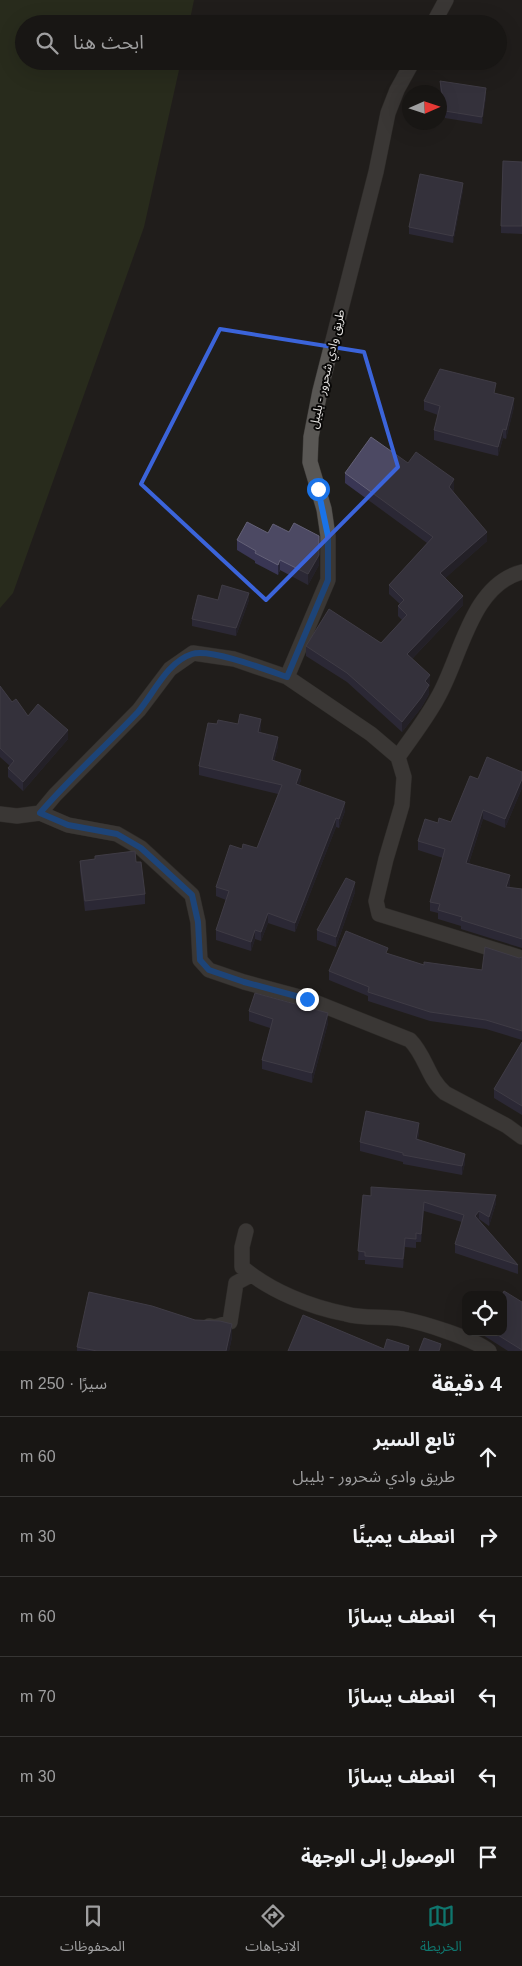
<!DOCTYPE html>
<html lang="ar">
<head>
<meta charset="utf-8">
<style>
	body { margin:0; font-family:Helvetica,"Noto Sans Arabic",sans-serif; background:#252322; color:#f1f3f6; direction:rtl }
	.controls { position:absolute; right:15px; bottom:15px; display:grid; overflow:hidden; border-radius:10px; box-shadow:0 5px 20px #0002 }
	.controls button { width:45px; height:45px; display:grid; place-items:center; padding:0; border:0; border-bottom:1px solid #363534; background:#181614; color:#f1f3f6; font:25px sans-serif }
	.compass { position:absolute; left:402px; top:85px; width:45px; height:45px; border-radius:50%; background:#181614; box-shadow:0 5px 20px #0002; rotate:87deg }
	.stop { position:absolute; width:15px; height:15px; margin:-11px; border:4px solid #1a73e8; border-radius:50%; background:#fff }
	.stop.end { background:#1a73e8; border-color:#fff; box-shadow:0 1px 5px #0008 }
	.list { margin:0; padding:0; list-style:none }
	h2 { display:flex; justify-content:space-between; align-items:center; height:65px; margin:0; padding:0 20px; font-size:21px }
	h2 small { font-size:16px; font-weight:400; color:#9f9fa0 }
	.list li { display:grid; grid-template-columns:32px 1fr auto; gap:15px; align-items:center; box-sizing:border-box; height:80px; padding:0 20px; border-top:1px solid #363534 }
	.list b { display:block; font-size:19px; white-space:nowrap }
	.list p { margin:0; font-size:16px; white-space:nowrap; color:#9f9fa0 }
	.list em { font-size:16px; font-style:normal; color:#9f9fa0 }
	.icon { flex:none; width:28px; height:28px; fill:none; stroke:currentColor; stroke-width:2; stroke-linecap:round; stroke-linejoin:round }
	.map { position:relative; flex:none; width:522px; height:1351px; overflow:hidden; direction:ltr }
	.search { position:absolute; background:#181614; box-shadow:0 5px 20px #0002; left:15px; right:15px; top:15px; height:55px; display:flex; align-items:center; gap:12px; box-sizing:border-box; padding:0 18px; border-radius:28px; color:#9f9fa0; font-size:19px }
	.sheet { height:545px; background:#181614 }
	nav { display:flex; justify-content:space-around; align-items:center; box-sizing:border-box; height:70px; border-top:1px solid #363534; background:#181614; font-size:14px; color:#9f9fa0 }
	nav a { display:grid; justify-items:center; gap:2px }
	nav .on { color:#0f766e }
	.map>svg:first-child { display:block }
</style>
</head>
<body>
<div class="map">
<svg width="522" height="1351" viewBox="0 0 522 1351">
	<rect width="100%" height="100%" fill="#201e1b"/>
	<!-- green -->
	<path fill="#323c1d" d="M0,0H194L189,24H24V61H181L144,227L13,593L0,608Z"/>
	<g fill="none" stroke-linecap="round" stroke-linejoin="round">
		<!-- minor casing -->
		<g stroke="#3a3836" stroke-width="16">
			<path id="minor" d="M433,24L446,0
				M287,677L328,580V536L324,509L310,462L311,437L320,391L376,172L388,113L397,90L413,61
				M398,757C411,738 427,718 438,697C461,657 471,585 522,572
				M40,813L68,825L117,834L141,848L192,895L198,922L200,960L209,970L244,982L307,999L410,1040C426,1056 428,1079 445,1093L507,1126L522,1137
				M0,814L17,816L40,813L55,795L139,710L170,669L193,653L234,659L287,677L371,734L398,757L404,777L402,805L386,859L376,901L379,914L522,958
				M246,1231L242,1247V1267C270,1291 310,1307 346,1314C364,1319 384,1316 403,1319C424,1323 472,1338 489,1351
				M209,1326L215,1327L230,1322L236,1283L251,1275"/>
		</g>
		<!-- minor -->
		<use href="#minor" stroke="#595754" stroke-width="15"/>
	</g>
	<!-- wall -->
	<path fill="#393654" d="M440,81L486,96L482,124L445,118L440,88Z
		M522,162V234L501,233V226Z
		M463,190L453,243L409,234V227Z
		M496,393L514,407L506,439L503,438L498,456L434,440V430L438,415L424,410V401Z
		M408,463L454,489L453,491L487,541L445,578L463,605L412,659L430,685L429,687V694L421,708L402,732L347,682L306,656V646L381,643L402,620L398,616V606L400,604L389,594V585L427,543L345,483V473Z
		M237,540L319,565L308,585L280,570L278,575L255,563V561L237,550Z
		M218,600H249L236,636L192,626V619Z
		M0,686L12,702L28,716L68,739L23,791L8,777V768L10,766L0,757Z
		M217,724H238L261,728L260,733L278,746L274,761L301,780L299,785L345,811L339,828L336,827L295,932L268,923L261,941L255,939L251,951L216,940V930L226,900L216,896V887L242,849L257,848L278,794L199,775V766Z
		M522,772V788L505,828L483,819L469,863L510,884L509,888L522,889V948L461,929V926L438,919V913L430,911V902L443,858L418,850V841L438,823L451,822L478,779Z
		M95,856L136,862L145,894V904L85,911L80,871V861L95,859Z
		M355,892L336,947L317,940V930Z
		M388,954L424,965L482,970L522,957V1040L486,1029L430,1021L368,1001V996L329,980V971Z
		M249,1011L328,1023L312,1083L262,1069V1060L270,1028L249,1021Z
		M522,1042V1115L494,1098V1089Z
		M419,1132L418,1139L465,1163L462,1175L403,1164V1162L360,1151V1142Z
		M363,1195L496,1203L489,1226L479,1219V1220L518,1265V1274L455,1253V1244L462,1222L424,1211L421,1242H416V1248L405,1247L403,1268L365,1264V1260H358Z
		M522,1302V1351H508L483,1335V1332H503Z
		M232,1337L229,1351H77V1347Z"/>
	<!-- shaded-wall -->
	<path fill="#272537" d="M486,88V96L482,124V117Z
		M463,183V190L453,243V236Z
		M514,398V407L506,439V430Z
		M503,429V438L498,456V447Z
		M454,479V489L449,496V487Z
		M487,532V541L440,583V573Z
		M319,555V565L308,585V574Z
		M280,560V570L278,575V565Z
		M249,593V600L236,636V628Z
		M463,596V605L407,664V654Z
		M430,675V685L429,687V694L421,708L402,732V722L425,681Z
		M261,719V728L258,742V732Z
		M68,730V739L23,791V782Z
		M278,737V746L272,769V760Z
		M301,770V780L296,793V784Z
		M522,779V788L505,828V819Z
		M345,802V811L339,828V819Z
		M483,810V819L466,872V863Z
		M336,818V827L295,932V923Z
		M510,875V884L506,896V887Z
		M355,882V892L336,947V937Z
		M268,913V923L261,941V932Z
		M255,930V939L251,951V942Z
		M328,1013V1023L312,1083V1073Z
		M419,1123V1132L416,1148V1139Z
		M465,1154V1163L462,1175V1166Z
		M496,1195V1203L489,1226V1217Z
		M424,1202V1211L421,1242V1234Z
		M479,1211V1219L475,1224V1216Z
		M405,1238V1247L403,1268V1259Z
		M232,1324V1337L229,1351H226Z"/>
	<!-- building -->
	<path fill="#4c4963" stroke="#646177" d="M440,81L486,88L482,117L445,111Z
		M503,161L522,162V226H501Z
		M420,174L463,183L453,236L409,227Z
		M440,369L496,383L494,393L514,398L506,430L503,429L498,447L434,430L440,406L424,401Z
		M371,437L408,463L416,452L454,479L449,487L487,532L440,573L463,596L407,654L430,675L425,681L429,685L421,698L402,722L347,673L306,646L329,609L381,643L407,615L398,606L404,600L389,585L433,537L345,473Z
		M247,522L268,533L273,524L289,532L294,523L319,536V555L308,574L280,560L278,565L255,553L256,551L237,540Z
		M222,585L249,593L236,628L192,619L198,595L218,600Z
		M0,686L12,702L16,699L28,716L38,704L68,730L23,782L8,768L14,761L0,748Z
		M240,714L261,719L258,732L278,737L272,760L301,770L296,784L345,802L339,819L336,818L295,923L268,913L261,932L255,930L251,942L216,930L229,891L216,887L230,845L242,849L243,844L257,848L282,785L199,766L208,723L217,724L218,720L238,724Z
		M487,757L522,772V779L505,819L483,810L466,863L510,875L506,887L522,889V939L461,920L462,917L438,910L440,904L430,902L445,849L418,841L425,819L438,823L439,818L451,822L470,776L478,779Z
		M135,851L136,862H141L145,894L85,901L80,861L95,859V856Z
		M346,878L355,882L336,937L317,930Z
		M346,931L388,948L386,953L424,965V962L482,970L485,947L519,958L522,957V1031L486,1020L430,1012L368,992L369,987L329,971Z
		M255,993L328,1013L312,1073L262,1060L273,1019L249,1011Z
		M522,1042V1106L494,1089Z
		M366,1111L419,1123L416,1139L465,1154L462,1166L403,1155V1153L360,1142Z
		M371,1187L496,1195L489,1217L479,1211L475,1216L518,1265L455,1244L464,1215L424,1202L421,1234L416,1233V1239L405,1238L403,1259L365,1256V1252L358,1251L363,1195L371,1196Z
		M504,1291L522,1302V1350L493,1332H503V1295H502Z
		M89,1292L152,1306L195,1320L220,1321L232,1324L226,1351H97L77,1347Z
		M303,1315L384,1349L387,1339L409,1346L408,1351H288Z
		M424,1338L441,1344L439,1351H419Z"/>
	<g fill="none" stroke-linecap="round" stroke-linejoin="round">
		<!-- route -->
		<path stroke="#1a73e8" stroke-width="6" d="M307,999L244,982L209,970L200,960L198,922L192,895L141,848L117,834L68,825L40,813C70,778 106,746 138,712C154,693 167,662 192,654C210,648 267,670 287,677L328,580V536L318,489"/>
	</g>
	<!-- marked area -->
	<path d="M0 0H522V1351H0ZM220,329L364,352L398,467L266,600L141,484Z" fill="#201e1b" fill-opacity=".55" fill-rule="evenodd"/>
	<path fill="none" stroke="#3b64da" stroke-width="4" stroke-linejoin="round" d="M220,329L364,352L398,467L266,600L141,484Z"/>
	<g text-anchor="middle" stroke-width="4" stroke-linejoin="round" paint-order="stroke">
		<!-- street labels -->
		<g font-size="12" fill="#e6e4e2" stroke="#090807">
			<text transform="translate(327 369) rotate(-77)" y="4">طريق وادي شحرور - بليبل</text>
		</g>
	</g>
</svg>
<div class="controls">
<button><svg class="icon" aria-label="locate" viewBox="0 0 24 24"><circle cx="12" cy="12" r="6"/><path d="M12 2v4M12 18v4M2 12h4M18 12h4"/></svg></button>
</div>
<svg class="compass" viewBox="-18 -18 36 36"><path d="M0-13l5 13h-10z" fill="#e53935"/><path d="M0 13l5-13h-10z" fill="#9f9fa0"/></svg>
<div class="stop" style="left:318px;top:489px"></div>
<div class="stop end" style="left:307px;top:999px"></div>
<div class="search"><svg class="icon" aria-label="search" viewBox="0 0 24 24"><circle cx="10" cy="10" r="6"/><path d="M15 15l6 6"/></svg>ابحث هنا</div>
</div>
<section class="sheet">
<h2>4 دقيقة<small>سيرًا · 250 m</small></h2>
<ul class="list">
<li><svg class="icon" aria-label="ahead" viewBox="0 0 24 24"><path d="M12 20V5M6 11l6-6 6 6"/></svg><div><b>تابع السير</b><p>طريق وادي شحرور - بليبل</p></div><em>60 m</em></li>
<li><svg class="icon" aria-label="right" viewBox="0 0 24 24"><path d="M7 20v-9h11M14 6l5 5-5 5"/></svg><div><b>انعطف يمينًا</b></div><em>30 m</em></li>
<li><svg class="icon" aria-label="left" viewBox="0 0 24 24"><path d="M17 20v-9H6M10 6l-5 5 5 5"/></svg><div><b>انعطف يسارًا</b></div><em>60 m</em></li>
<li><svg class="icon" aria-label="left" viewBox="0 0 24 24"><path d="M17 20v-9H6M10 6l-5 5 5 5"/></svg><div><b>انعطف يسارًا</b></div><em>70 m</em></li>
<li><svg class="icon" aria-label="left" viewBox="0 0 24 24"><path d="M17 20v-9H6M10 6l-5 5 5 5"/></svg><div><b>انعطف يسارًا</b></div><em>30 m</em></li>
<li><svg class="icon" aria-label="arrive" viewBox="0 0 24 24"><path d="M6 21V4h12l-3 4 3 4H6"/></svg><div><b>الوصول إلى الوجهة</b></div></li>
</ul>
</section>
<nav>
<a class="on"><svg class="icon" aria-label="map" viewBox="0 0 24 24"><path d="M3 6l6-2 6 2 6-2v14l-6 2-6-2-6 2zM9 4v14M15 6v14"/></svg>الخريطة</a>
<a><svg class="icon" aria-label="directions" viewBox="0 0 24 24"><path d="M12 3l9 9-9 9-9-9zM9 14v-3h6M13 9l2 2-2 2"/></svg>الاتجاهات</a>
<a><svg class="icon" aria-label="saved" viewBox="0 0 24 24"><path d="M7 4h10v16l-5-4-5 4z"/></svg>المحفوظات</a>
</nav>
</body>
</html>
